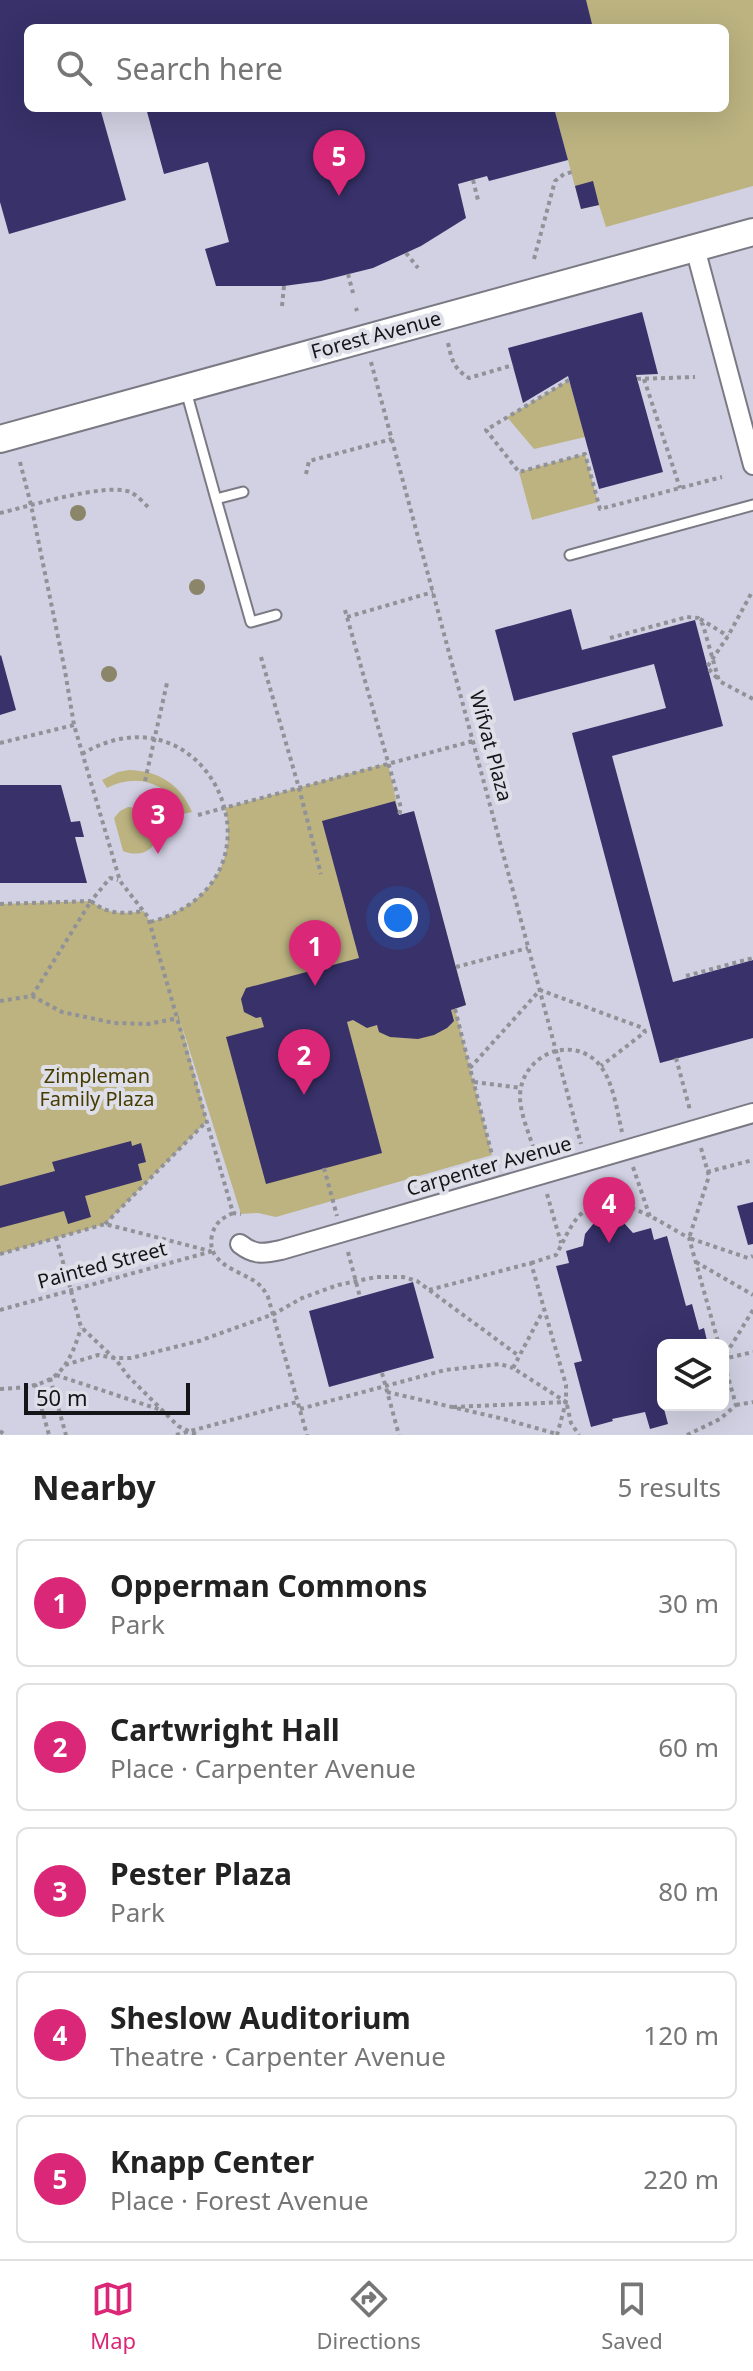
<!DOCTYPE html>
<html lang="en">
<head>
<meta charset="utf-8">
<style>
	body { margin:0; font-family:"Noto Sans",sans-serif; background:#f2f2f2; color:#222 }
	.controls { position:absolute; right:24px; bottom:24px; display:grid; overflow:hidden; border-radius:12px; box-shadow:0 8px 32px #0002 }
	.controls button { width:72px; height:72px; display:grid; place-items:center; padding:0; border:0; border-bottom:2px solid #e0e0e0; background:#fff; color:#222; font:40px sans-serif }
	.scale { position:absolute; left:24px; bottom:20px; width:166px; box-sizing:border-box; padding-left:8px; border:4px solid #151519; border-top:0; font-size:22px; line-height:28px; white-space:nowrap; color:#151519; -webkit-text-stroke:6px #dfdfe9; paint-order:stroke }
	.you { position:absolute; left:398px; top:918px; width:28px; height:28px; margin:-20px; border:6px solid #fff; border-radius:50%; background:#1a73e8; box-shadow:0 0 0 12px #1a73e833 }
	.badge { display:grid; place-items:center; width:52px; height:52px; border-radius:50%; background:#db2777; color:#fff; font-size:26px; font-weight:700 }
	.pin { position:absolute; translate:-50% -66px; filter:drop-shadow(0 2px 4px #0008) }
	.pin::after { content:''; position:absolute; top:42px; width:28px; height:24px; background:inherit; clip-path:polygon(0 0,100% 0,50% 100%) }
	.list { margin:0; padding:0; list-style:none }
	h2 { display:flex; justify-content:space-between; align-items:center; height:104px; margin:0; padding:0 32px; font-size:34px }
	h2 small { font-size:26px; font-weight:400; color:#767676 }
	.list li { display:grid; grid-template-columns:52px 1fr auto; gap:24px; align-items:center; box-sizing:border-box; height:128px; margin:0 16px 16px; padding:0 16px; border:2px solid #e0e0e0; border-radius:12px }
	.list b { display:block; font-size:30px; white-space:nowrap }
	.list p { margin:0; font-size:26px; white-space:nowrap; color:#767676 }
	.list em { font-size:26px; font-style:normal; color:#767676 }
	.icon { flex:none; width:44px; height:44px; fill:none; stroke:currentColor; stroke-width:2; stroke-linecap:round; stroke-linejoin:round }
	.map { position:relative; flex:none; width:753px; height:1435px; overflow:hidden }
	.search { position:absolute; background:#fff; box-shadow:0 8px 32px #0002; left:24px; right:24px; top:24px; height:88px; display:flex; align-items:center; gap:20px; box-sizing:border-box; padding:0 28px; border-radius:12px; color:#767676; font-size:30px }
	.sheet { height:824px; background:#fff }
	nav { display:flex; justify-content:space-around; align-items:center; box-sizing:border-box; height:112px; border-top:2px solid #e0e0e0; background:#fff; font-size:22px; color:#767676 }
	nav a { display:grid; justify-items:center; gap:4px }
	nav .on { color:#db2777 }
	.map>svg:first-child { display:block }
</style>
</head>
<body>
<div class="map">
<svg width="753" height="1435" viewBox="0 0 753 1435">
	<rect width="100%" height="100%" fill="#dfdfe9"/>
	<!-- built -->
	<path fill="#d1d1e3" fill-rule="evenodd" d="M0,0H753V1435H0ZM28,28H725V108H28ZM663,1345H723V1405H663Z"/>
	<!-- green -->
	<path fill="#bcb381" d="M525,0H753V186L606,227L599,205L581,209L554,108H725V28H533Z
		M569,380L585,437L534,449L507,417Z
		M585,454L598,502L532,520L519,472Z
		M388,763L399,815L414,812L466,1005L455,1009L492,1155L276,1217L258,1213L241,1214L180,1020L207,1121L105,1224L0,1254V904L91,901C108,915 124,914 144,911L150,922C204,907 239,866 225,808Z
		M129,770C159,771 180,784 192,812L183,814C169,783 137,772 107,788L102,780L118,772Z
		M128,807L146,809C171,830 153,863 123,851L114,818L120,811Z"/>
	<!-- building -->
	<path fill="#38316a" d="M0,0H586L593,28H28V108H100L126,200L9,234L0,202Z
		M146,108H554L568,160L489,181L487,176L458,184L466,218L421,246L373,268L321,281L284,286H216L205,249L229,242L208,162L164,174Z
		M593,181L599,205L581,209L575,186Z
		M642,312L658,374L636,375L663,472L599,489L568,376L523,403L508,348Z
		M571,609L582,650L695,620L723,726L612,756L673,982L753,960V1038L660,1063L572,733L666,708L654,664L514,701L495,630Z
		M1,655L16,710L0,715V656Z
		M0,785H61L71,822L80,821L84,837H75L87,883H0Z
		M395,801L399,815L414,811L466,1005L451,1010L454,1021L447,1028L434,1035L418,1039L390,1037L379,1032L377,1025L367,1028L353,1020L347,1022L382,1153L266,1184L226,1037L264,1027L261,1017L256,1018L244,1012L241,999L246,988L359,958L322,821Z
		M131,1141L132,1146L141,1143L146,1162L138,1164L142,1180L85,1196L91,1217L68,1224L64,1211L0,1228V1186L55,1171L52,1162Z
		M753,1202V1244L748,1245L737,1206Z
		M611,1218L624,1223L633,1233L651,1228L654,1240L667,1236L686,1306L692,1304L699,1330L704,1328L708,1345H663V1405L668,1424L650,1429L645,1412L612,1419L613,1421L591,1427L574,1363L582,1361L556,1266L569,1263L566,1251L583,1246L585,1234L594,1223Z
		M413,1282L434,1358L329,1387L309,1311Z"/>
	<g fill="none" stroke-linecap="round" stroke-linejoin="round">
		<!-- service casing -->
		<g stroke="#7b7a84" stroke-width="13">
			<path id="service" d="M186,391L216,499L243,492
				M216,499L251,622L276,615
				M570,555L753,505"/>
		</g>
		<!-- minor casing -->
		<g stroke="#7b7a84" stroke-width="22">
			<path id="minor" d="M695,248L753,465
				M240,1244C254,1255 263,1254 281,1250L753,1113"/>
		</g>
		<!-- secondary casing -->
		<g stroke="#7b7a84" stroke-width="30">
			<path id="secondary" d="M0,439L753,232"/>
		</g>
		<!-- path -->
		<path stroke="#919198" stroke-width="4" stroke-dasharray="4 4" stroke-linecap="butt" d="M473,180L478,200
			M406,253L418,268
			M534,259L555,181L564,174L572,172
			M348,274L353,293
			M282,306L284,286
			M356,308L357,311
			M448,343C452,360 453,368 469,378L513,365
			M371,362L581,1144
			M637,379L695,377
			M644,379L680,488
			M569,380L486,430L519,472L585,454L600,509L722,477
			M20,462L31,505L65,671L74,725L120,881L148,917L233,1213L241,1214
			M306,474L309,461L392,439
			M0,513C26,507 107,482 130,492C137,495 144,503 149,508
			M345,610L401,808L399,815
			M347,617L433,592
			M700,619L728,636
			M610,638L687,617L698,618L703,625L719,681L753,699
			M261,657L299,788L321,874
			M717,678L707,667L728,636L752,592
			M0,743L74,725
			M82,754C210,678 299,882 150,922
			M145,781L167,683
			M198,815L473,741
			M0,904L91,901L110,878L118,880
			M456,967L528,948
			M686,976L753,958
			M32,996L91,901C108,915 124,914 144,911
			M0,1001L32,996L62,1012L114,1023L148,1024L179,1018
			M455,1009L492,1155
			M676,1058L690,1110
			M470,1068L540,990L643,1028L645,1032L601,1066
			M474,1082L521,1088
			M701,1148L709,1176L689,1238L748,1258L753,1256
			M536,1156C531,1138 520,1115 520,1096C521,1057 568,1034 597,1062C613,1078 617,1111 622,1132
			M633,1167L650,1217
			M324,1168L337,1216
			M707,1172L753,1160
			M547,1194L561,1243
			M233,1213C222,1218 215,1223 212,1235C206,1261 233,1269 251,1279C259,1283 264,1289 268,1297L307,1435
			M105,1224L207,1121
			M56,1237L81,1327L117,1361L128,1376L178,1426L197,1435
			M348,1252L360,1297
			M0,1254L105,1224L210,1251
			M696,1262L753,1295
			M531,1263L556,1255C564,1241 570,1224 582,1213C611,1186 661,1223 689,1238L719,1345
			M429,1290L531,1263L566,1385V1402L557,1435
			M0,1310L213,1251
			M753,1310L723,1359L753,1352
			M65,1365L98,1355L114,1358H131L199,1341L274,1314L302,1298L338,1285L376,1277H403L417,1281L519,1356
			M382,1373L399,1435
			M56,1375L161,1410
			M50,1378L66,1435
			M35,1384L49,1435
			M0,1389C52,1387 66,1377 81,1328
			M387,1392L504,1419L557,1434
			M567,1405L571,1423L579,1435
			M736,1405L753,1402
			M453,1407L566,1402L513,1368L543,1311
			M300,1409L445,1370L500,1364L513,1368
			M0,1431L5,1435
			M176,1435L297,1402
			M687,1435L720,1419L736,1405L723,1359"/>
		<!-- service -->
		<use href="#service" stroke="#fff" stroke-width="9"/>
		<!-- minor -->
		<use href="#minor" stroke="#fff" stroke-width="18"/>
		<!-- secondary -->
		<use href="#secondary" stroke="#fff" stroke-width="26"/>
	</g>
	<!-- trees -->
	<g fill="#8b8569">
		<circle cx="78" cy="513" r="8"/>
		<circle cx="197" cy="587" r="8"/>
		<circle cx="109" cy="674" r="8"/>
	</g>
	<g text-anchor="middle" stroke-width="8" stroke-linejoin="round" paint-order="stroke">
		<!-- street labels -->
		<g font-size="20" fill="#151519" stroke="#dfdfe9">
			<text transform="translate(376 335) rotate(-15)" y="7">Forest Avenue</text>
			<text transform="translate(491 746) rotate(75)" y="7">Wifvat Plaza</text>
			<text transform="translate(489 1166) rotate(-16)" y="7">Carpenter Avenue</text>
			<text transform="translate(102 1265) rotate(-15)" y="7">Painted Street</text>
		</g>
		<!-- park labels -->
		<g font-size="20" fill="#463c00" stroke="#dfdfe9">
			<text x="97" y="1083">Zimpleman<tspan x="97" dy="23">Family Plaza</tspan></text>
		</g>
	</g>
</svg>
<div class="controls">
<button><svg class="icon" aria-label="layers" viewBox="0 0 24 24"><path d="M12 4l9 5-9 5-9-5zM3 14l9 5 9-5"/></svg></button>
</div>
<div class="scale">50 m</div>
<div class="you"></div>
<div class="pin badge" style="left:315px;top:986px">1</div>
<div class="pin badge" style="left:304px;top:1095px">2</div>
<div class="pin badge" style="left:158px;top:854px">3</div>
<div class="pin badge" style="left:609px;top:1243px">4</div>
<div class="pin badge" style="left:339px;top:196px">5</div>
<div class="search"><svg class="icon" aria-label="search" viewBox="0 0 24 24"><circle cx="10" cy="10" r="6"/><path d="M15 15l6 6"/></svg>Search here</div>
</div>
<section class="sheet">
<h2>Nearby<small>5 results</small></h2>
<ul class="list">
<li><span class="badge">1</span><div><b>Opperman Commons</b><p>Park</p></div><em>30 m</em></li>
<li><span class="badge">2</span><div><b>Cartwright Hall</b><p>Place · Carpenter Avenue</p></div><em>60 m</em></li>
<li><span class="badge">3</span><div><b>Pester Plaza</b><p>Park</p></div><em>80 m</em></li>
<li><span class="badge">4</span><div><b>Sheslow Auditorium</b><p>Theatre · Carpenter Avenue</p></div><em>120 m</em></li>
<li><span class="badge">5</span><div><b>Knapp Center</b><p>Place · Forest Avenue</p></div><em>220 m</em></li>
</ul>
</section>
<nav>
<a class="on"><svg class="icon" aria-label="map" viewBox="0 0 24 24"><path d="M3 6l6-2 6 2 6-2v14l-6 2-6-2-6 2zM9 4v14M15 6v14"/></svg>Map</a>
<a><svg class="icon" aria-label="directions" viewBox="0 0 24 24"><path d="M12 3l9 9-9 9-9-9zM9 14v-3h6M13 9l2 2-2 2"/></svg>Directions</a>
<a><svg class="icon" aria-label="saved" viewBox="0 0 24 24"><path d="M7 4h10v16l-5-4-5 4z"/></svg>Saved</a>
</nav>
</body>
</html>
